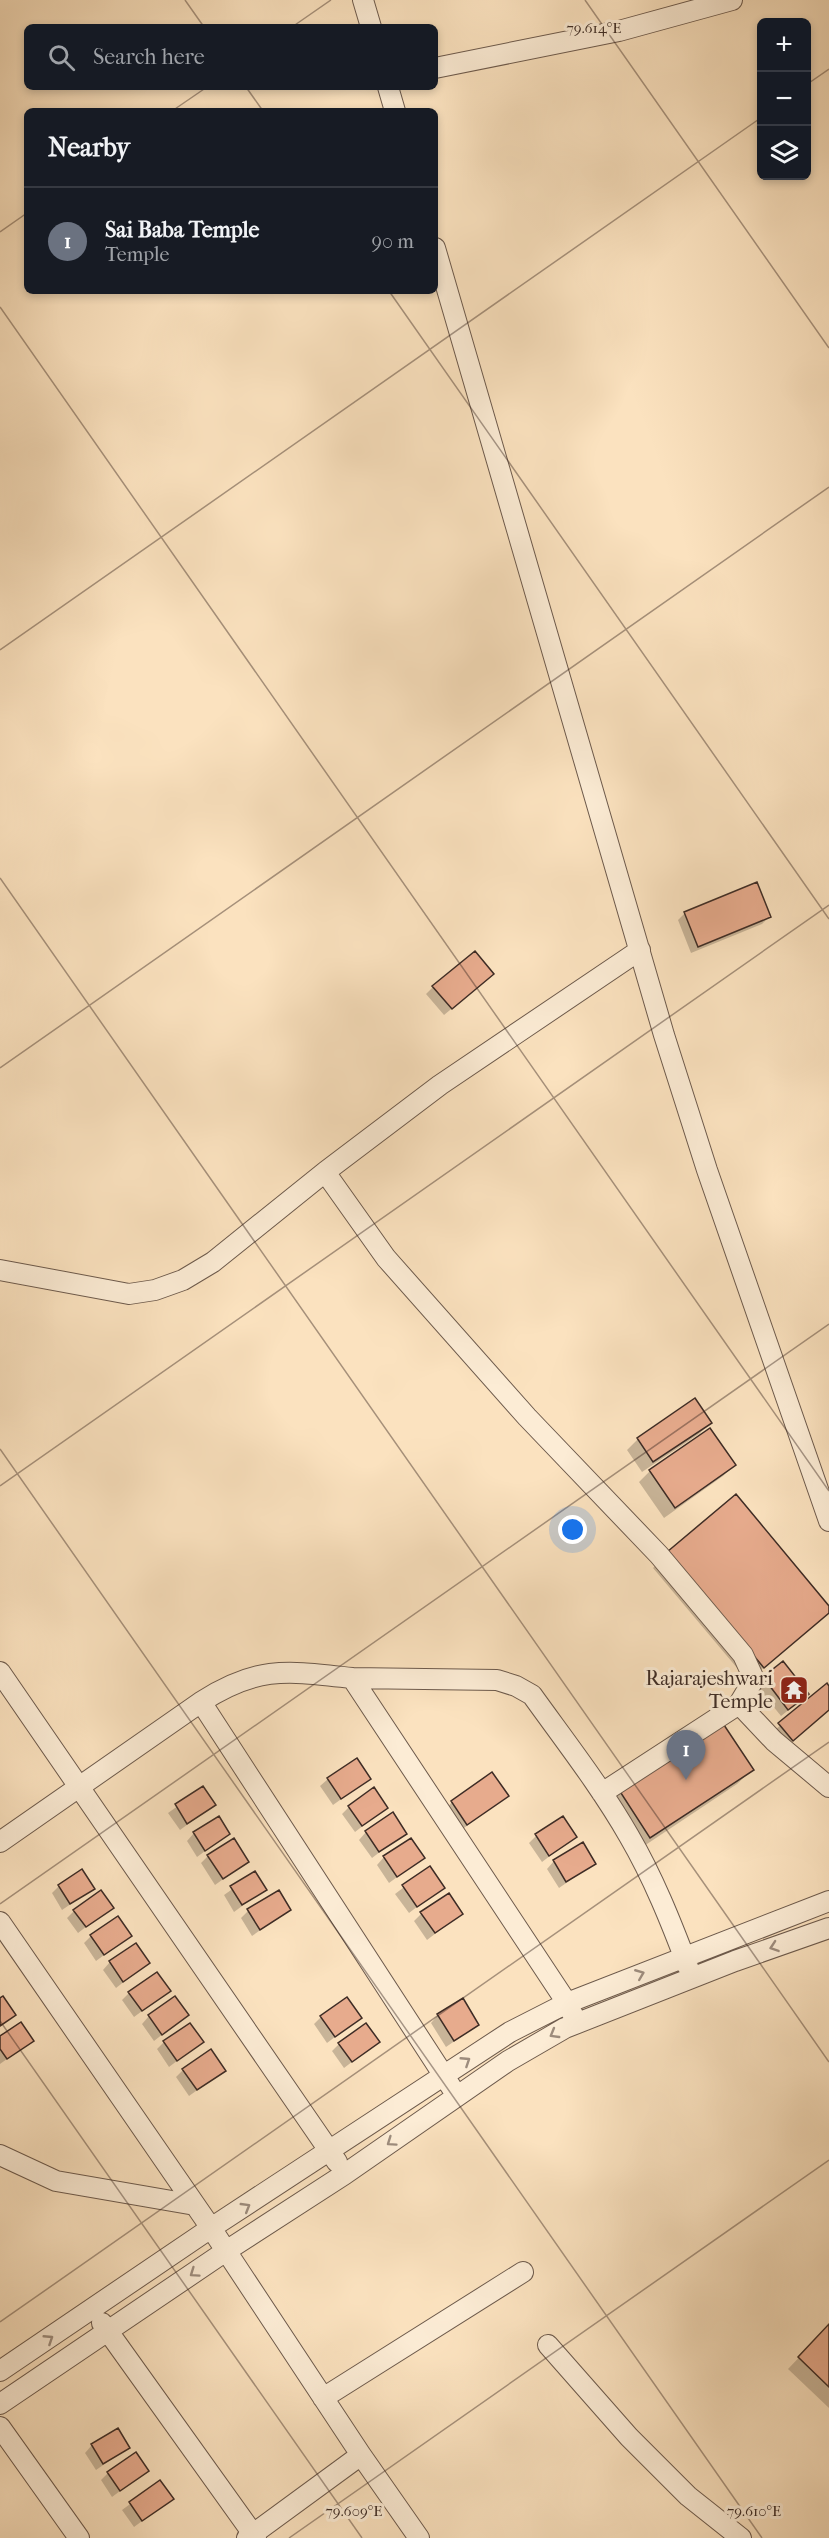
<!DOCTYPE html>
<html lang="en">
<head>
<meta charset="utf-8">
<style>
	body { margin:0; font-family:"IM FELL French Canon",serif; background:#242831; color:#f1f3f6 }
	.controls { position:absolute; right:18px; top:18px; display:grid; overflow:hidden; border-radius:9px; box-shadow:0 3px 9px #0003 }
	.controls button { width:54px; height:54px; display:grid; place-items:center; padding:0; border:0; border-bottom:2px solid #363941; background:#171b24; color:#f1f3f6; font:30px sans-serif }
	.you { position:absolute; left:573px; top:1530px; width:21px; height:21px; margin:-15px; border:4px solid #fff; border-radius:50%; background:#1a73e8; box-shadow:0 0 0 9px #1a73e833 }
	.badge { display:grid; place-items:center; width:39px; height:39px; border-radius:50%; background:#c59692; color:#fff; font-size:20px; font-weight:700 }
	.pin { position:absolute; translate:-50% -50px; filter:drop-shadow(0 2px 3px #0008) }
	.pin::after { content:''; position:absolute; top:32px; width:21px; height:18px; background:inherit; clip-path:polygon(0 0,100% 0,50% 100%) }
	.list { margin:0; padding:0; list-style:none }
	h2 { display:flex; justify-content:space-between; align-items:center; height:78px; margin:0; padding:0 24px; font-size:26px }
	h2 small { font-size:20px; font-weight:400; color:#9ea1a6 }
	.list li { display:grid; grid-template-columns:39px 1fr auto; gap:18px; align-items:center; box-sizing:border-box; height:108px; padding:0 24px; border-top:2px solid #363941 }
	.list b { display:block; font-size:22px; white-space:nowrap }
	.list p { margin:0; font-size:20px; white-space:nowrap; color:#9ea1a6 }
	.list em { font-size:20px; font-style:normal; color:#9ea1a6 }
	.icon { flex:none; width:33px; height:33px; fill:none; stroke:currentColor; stroke-width:2; stroke-linecap:round; stroke-linejoin:round }
	.map { position:relative; flex:none; width:829px; height:2538px; overflow:hidden }
	.search { position:absolute; background:#171b24; box-shadow:0 3px 9px #0003; left:24px; top:24px; width:414px; height:66px; display:flex; align-items:center; gap:15px; box-sizing:border-box; padding:0 21px; border-radius:9px; color:#9ea1a6; font-size:22px }
	.panel { position:absolute; background:#171b24; box-shadow:0 3px 9px #0003; left:24px; top:108px; width:414px; height:186px; border-radius:9px }
	.map>svg:first-child { display:block }
</style>
</head>
<body>
<div class="map">
<svg width="829" height="2538" viewBox="0 0 829 2538">
	<rect width="100%" height="100%" fill="#fbe2bf"/>
	<filter id="stains"><feTurbulence type="fractalNoise" baseFrequency=".00333" numOctaves="4"/><feColorMatrix values="0 0 0 0 .2 0 0 0 0 .09 0 0 0 0 .02 0 0 0 .5 -.17"/></filter>
	<radialGradient id="worn" r=".72"><stop offset=".6" stop-color="#630" stop-opacity="0"/><stop offset="1" stop-color="#630" stop-opacity=".3"/></radialGradient>
	<!-- shadow -->
	<path fill="#0003" d="M685,913L769,917L762,924L691,953L678,920Z
		M485,981L444,1015L426,994L433,987Z
		M695,1400L710,1423L699,1434L642,1472L627,1450L638,1439Z
		M734,1465L723,1476L664,1518L639,1482L650,1471Z
		M668,1553L829,1608V1611L748,1681L653,1568Z
		M783,1663L800,1701L781,1716L756,1685Z
		M829,1688V1710L785,1747L772,1732Z
		M752,1770L737,1784L635,1852L605,1806L620,1791Z
		M328,1779H369L333,1805L320,1786Z
		M203,1788L214,1805L180,1830L168,1813Z
		M507,1796L460,1831L445,1810L452,1802Z
		M349,1807L386,1808L355,1832L342,1814Z
		M366,1832L405,1833L372,1858L359,1840Z
		M194,1833L228,1834L197,1857L187,1841Z
		M536,1836L575,1837L542,1862L529,1843Z
		M208,1856L247,1862L215,1885L201,1863Z
		M384,1857L423,1858L389,1883L377,1865Z
		M554,1861L594,1864L559,1888L547,1869Z
		M429,1868L443,1887L409,1913L395,1894Z
		M255,1873L265,1889L234,1912L224,1895Z
		M59,1886L93,1889L62,1910L52,1893Z
		M112,1907L78,1933L67,1918L74,1911Z
		M289,1910L252,1936L241,1918L248,1911Z
		M421,1914H461L427,1940L414,1921Z
		M91,1936H130L96,1961L84,1943Z
		M110,1962L148,1963L116,1988L103,1970Z
		M169,1991L134,2017L122,2000L129,1993Z
		M187,2015L154,2041L142,2024L149,2016Z
		M438,2015L478,2025L446,2047L431,2023Z
		M321,2017L360,2018L327,2043L314,2024Z
		M0,2038L32,2041L0,2064Z
		M164,2042H202L169,2067L157,2049Z
		M378,2042L344,2068L332,2051L339,2044Z
		M183,2070L224,2071L189,2096L176,2077Z
		M829,2326V2408L788,2369Z
		M92,2445L128,2448L96,2470L85,2453Z
		M147,2471L112,2497L101,2480L108,2473Z
		M160,2482L172,2499L134,2527L122,2510Z"/>
	<!-- building -->
	<path fill="#e7ab8d" stroke="#3e2c25" stroke-width="1.5" d="M757,882L771,917L698,947L684,912Z
		M475,951L494,974L452,1009L432,986Z
		M695,1398L712,1423L653,1462L637,1438Z
		M710,1428L736,1465L675,1508L649,1470Z
		M736,1494L829,1606V1613L764,1668L667,1552Z
		M783,1661L809,1694L788,1710L763,1677Z
		M827,1683L829,1686V1710L793,1741L778,1723Z
		M722,1722L754,1770L650,1838L619,1790Z
		M357,1758L371,1779L341,1799L327,1778Z
		M492,1772L509,1796L467,1825L451,1801Z
		M203,1786L216,1805L187,1824L175,1804Z
		M374,1787L388,1808L362,1826L348,1806Z
		M393,1812L407,1834L379,1852L365,1831Z
		M219,1816L230,1834L205,1851L193,1832Z
		M563,1816L577,1837L549,1856L535,1834Z
		M234,1838L249,1862L223,1879L207,1855Z
		M411,1838L425,1858L397,1877L383,1856Z
		M583,1842L596,1864L566,1882L553,1860Z
		M430,1866L445,1888L417,1907L402,1885Z
		M82,1869L95,1889L70,1904L58,1885Z
		M255,1871L267,1890L242,1905L230,1886Z
		M101,1890L114,1908L86,1927L73,1910Z
		M279,1890L291,1910L260,1930L247,1909Z
		M449,1893L463,1914L435,1933L420,1912Z
		M118,1916L132,1936L104,1955L90,1935Z
		M136,1943L150,1963L123,1982L109,1961Z
		M157,1972L171,1991L142,2011L128,1992Z
		M3,1996L16,2015L0,2026V1998Z
		M175,1996L189,2015L162,2035L148,2015Z
		M347,1997L362,2018L335,2037L320,2016Z
		M463,1998L479,2025L454,2041L437,2014Z
		M21,2022L34,2041L7,2059L0,2049V2036Z
		M190,2023L204,2042L177,2061L163,2041Z
		M366,2023L380,2042L352,2062L338,2043Z
		M211,2049L226,2071L197,2090L182,2069Z
		M829,2324V2387L798,2357Z
		M118,2428L130,2448L103,2464L91,2444Z
		M136,2452L149,2471L120,2491L107,2472Z
		M160,2480L174,2499L142,2521L129,2502Z"/>
	<g fill="none" stroke-linecap="round" stroke-linejoin="round">
		<!-- minor casing -->
		<g stroke="#6d5a4c" stroke-width="22">
			<path id="minor" d="M363,0L371,27
				M435,68L619,31L732,0
				M388,87L395,111
				M435,248L664,1035L707,1170L829,1521
				M325,1172L440,1085L640,950
				M0,1270L129,1294L155,1290L183,1280L213,1262L325,1172L386,1258L527,1417L659,1555L743,1655L754,1679L739,1704
				M0,1672L337,2162
				M352,1678L497,1680L516,1686L532,1695C565,1741 601,1787 629,1836C653,1877 671,1922 688,1967
				M602,1793L739,1704L774,1741L829,1787
				M0,1842L201,1702
				M0,1922L211,2228L361,2455
				M457,2096L201,1702C258,1665 288,1671 352,1678L567,2003L577,2023
				M0,2155L56,2181L195,2205
				M102,2323L253,2534L247,2538
				M548,2345L629,2437L688,2496L741,2538
				M0,2371L211,2228L510,2032L567,2003L829,1901
				M323,2398L523,2272
				M0,2404L226,2251L345,2174L508,2061L565,2028L735,1961L829,1928
				M0,2427L79,2538
				M256,2538L253,2534L361,2455L419,2538"/>
		</g>
		<!-- minor -->
		<use href="#minor" stroke="#fcecd5" stroke-width="20"/>
	</g>
	<!-- one-way arrows -->
	<defs><path id="oneway-chevron" d="M-2-3.5L2.5 0L-2 3.5" fill="none" stroke-width="1.6" stroke-linecap="round" stroke-linejoin="round" transform="scale(1.5)"/></defs>
	<g stroke="#9d8c7d">
		<use href="#oneway-chevron" transform="translate(774 1947) rotate(161)"/>
		<use href="#oneway-chevron" transform="translate(640 1974) rotate(-22)"/>
		<use href="#oneway-chevron" transform="translate(554 2034) rotate(150)"/>
		<use href="#oneway-chevron" transform="translate(466 2061) rotate(-33)"/>
		<use href="#oneway-chevron" transform="translate(391 2142) rotate(145)"/>
		<use href="#oneway-chevron" transform="translate(246 2207) rotate(-31)"/>
		<use href="#oneway-chevron" transform="translate(194 2273) rotate(145)"/>
		<use href="#oneway-chevron" transform="translate(49 2339) rotate(-33)"/>
	</g>
	<!-- ticks -->
	<path fill="none" stroke="#3e2c25" stroke-width="1.5" stroke-opacity="0.45" d="M185,0L204,27M585,0L829,348M292,27L331,0M806,85L829,69M246,87L263,111M172,111L207,87M0,232L27,213M389,291L829,919M0,307L829,1491M0,650L762,117M0,878L829,2062M0,1068L829,487M0,1449L762,2538M0,1486L829,905M0,1904L829,1324M0,2021L362,2538M0,2322L829,1742M289,2538L829,2160"/>
	<!-- icons -->
	<defs>
		<g id="temple-square" transform="scale(1.5)"><rect x="-9" y="-9" width="18" height="18" rx="4" fill="#8f2418" stroke="#fcecd5"/><path d="M0-6L5-2H3V0L6.5 2.5H4V6H1.5V3h-3V6H-4V2.5H-6.5L-3 0V-2H-5Z" fill="#fff"/></g>
	</defs>
	<g fill-rule="evenodd">
		<use href="#temple-square" x="794" y="1690"/>
	</g>
	<g text-anchor="middle" stroke-width="6" stroke-linejoin="round" paint-order="stroke">
		<!-- poi labels -->
		<g font-size="20" fill="#3e2c25" stroke="#fcecd5" text-anchor="end">
			<text x="773" y="1685">Rajarajeshwari<tspan x="773" dy="23">Temple</tspan></text>
		</g>
	</g>
	<g font-size="15" text-anchor="middle" fill="#3e2c25" stroke="#fcecd5" stroke-width="6" stroke-linejoin="round" paint-order="stroke">
		<text x="594" y="33">79.614°E</text>
		<text x="354" y="2516">79.609°E</text>
		<text x="754" y="2516">79.610°E</text>
	</g>
	<rect width="100%" height="100%" filter="url(#stains)"/>
	<rect width="100%" height="100%" fill="url(#worn)"/>
</svg>
<div class="controls">
<button>+</button>
<button>−</button>
<button><svg class="icon" aria-label="layers" viewBox="0 0 24 24"><path d="M12 4l9 5-9 5-9-5zM3 14l9 5 9-5"/></svg></button>
</div>
<div class="you"></div>
<div class="pin badge" style="left:686px;top:1780px;background:#6b7280">1</div>
<div class="search"><svg class="icon" aria-label="search" viewBox="0 0 24 24"><circle cx="10" cy="10" r="6"/><path d="M15 15l6 6"/></svg>Search here</div>
<section class="panel">
<h2>Nearby<small></small></h2>
<ul class="list">
<li><span class="badge" style="background:#6b7280">1</span><div><b>Sai Baba Temple</b><p>Temple</p></div><em>90 m</em></li>
</ul>
</section>
</div>
</body>
</html>
